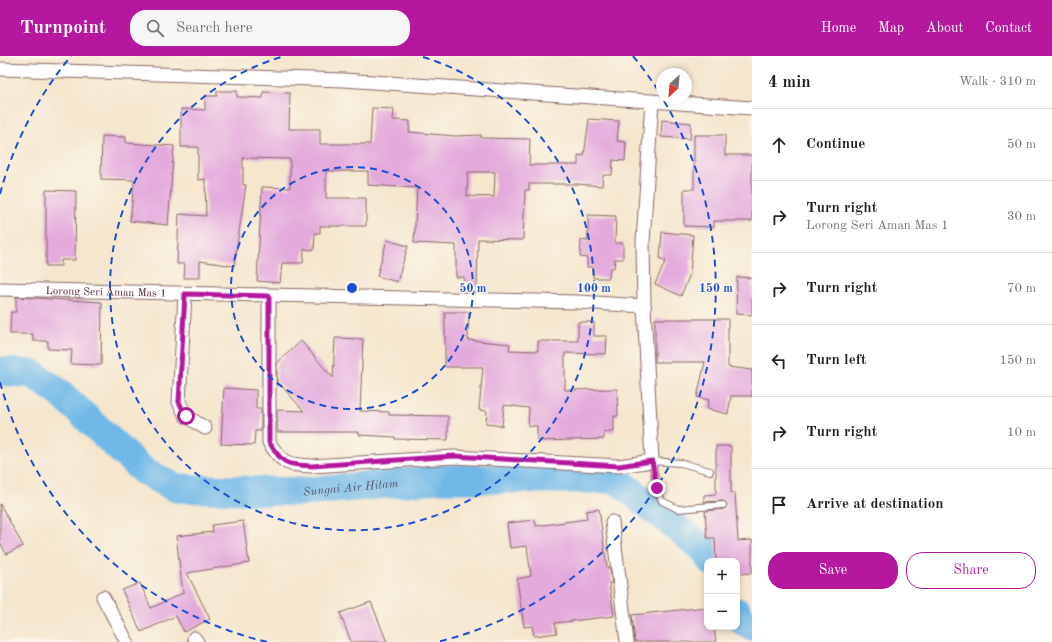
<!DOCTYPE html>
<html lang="en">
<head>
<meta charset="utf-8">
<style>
	body { margin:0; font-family:"Old Standard TT",serif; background:#f6f6f6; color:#222 }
	.controls { position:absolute; right:12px; bottom:12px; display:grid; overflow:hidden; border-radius:8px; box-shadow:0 2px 6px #0003 }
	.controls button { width:36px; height:36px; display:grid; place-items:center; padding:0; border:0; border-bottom:1px solid #e0e0e0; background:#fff; color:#222; font:20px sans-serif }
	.compass { position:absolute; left:656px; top:12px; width:36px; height:36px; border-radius:50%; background:#fff; box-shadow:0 2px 6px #0003; rotate:206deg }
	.stop { position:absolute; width:12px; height:12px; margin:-9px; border:3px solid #b5179e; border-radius:50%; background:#fff }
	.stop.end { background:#b5179e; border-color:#fff; box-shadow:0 1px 4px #0008 }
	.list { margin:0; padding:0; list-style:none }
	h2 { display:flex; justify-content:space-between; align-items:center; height:52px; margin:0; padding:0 16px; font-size:17px }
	h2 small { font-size:13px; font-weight:400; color:#767676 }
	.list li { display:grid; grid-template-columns:26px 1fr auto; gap:12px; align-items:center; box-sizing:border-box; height:72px; padding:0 16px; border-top:1px solid #e0e0e0 }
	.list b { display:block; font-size:15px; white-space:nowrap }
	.list p { margin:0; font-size:13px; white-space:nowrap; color:#767676 }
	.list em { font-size:13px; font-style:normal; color:#767676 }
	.actions { display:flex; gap:8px; padding:12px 16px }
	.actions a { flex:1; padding:9px 0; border:1px solid #b5179e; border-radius:16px; text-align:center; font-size:14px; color:#b5179e }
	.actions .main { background:#b5179e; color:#fff }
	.icon { flex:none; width:22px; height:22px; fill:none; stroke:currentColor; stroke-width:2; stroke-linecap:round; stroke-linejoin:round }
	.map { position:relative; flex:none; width:752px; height:586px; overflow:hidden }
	header { display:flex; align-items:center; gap:24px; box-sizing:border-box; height:56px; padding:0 20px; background:#b5179e; color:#fff }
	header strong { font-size:19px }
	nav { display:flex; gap:22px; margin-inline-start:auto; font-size:14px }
	.search { width:280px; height:36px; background:#f6f6f6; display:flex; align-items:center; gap:10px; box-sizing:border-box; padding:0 14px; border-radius:16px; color:#767676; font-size:15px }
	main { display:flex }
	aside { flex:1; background:#fff }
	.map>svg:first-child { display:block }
</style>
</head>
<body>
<header>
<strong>Turnpoint</strong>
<div class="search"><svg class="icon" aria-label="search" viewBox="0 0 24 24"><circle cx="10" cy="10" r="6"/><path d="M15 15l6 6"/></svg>Search here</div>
<nav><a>Home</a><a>Map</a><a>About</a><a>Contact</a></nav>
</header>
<main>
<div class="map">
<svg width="752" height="586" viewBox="0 0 752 586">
	<rect width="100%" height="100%" fill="#fbf7ec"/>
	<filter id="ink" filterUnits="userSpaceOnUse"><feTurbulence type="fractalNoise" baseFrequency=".025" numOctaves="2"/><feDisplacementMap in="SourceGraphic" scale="8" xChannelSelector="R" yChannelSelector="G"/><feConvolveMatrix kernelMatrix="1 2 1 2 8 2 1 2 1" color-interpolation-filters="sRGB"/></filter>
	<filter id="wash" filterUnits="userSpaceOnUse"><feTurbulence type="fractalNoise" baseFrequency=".012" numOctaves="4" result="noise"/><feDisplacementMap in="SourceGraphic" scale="16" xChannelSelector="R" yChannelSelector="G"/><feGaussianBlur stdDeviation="0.9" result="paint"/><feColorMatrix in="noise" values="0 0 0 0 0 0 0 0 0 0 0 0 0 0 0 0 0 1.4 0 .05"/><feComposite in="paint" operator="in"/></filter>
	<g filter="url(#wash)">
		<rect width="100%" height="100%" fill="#f5e6cd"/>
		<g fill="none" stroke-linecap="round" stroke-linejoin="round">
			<!-- river -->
			<g stroke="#70b8e8" stroke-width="29">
				<path id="s1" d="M0,315L33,318L61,338L142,414L176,432L300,436L439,423H616L706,495L711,505"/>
				<path d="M737,556L744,566L752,570"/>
			</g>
		</g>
		<g id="blocks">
			<!-- building -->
			<path fill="#e4aadc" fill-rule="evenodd" d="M217,35H237V41L263,42V36L290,37L289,73H320V88H370L372,52L394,53L393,64L410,65L409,76L455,80L481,79V82L530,83L529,109H578V99L584,100L589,63L619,65L617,85L626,86L625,105L613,104L612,119H603L602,130L577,128H529V134H525L523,184L478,183L477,230H464V221H456V189L414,187L417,132L368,129V115H326V142H366V170H320V177H315L314,194L304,193L303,207H282L280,227L257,225L262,131L290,132V103L243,102V129H246L234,210L200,205V222H184L185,208H177L179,158L206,160L205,123L198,124V91H181V53L205,54V40H217ZM468,116H495L494,141L467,140Z
				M662,64L691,67L690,83L661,81Z
				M694,79H725V99H752V165H714V171L684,170V133H694Z
				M102,80L126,81V87L174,90L168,169L130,165L134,126L133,124L101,123Z
				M46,134L76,135L75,204H61V210H46Z
				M588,159L616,160L615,187H623V203H615L614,212H610L609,222H593V211H587V202L580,201L581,184L588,185Z
				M662,176L693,179L690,218L681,240L655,228L666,204L660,203Z
				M387,184L408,190L397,226L377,220Z
				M737,221L752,222V259L736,258Z
				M16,241L102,246L101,309L71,308L72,294L48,293V285H33V278H10L11,256H16Z
				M445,256H469L468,284L510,288L509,294L538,295V285H578V266H594V280H607L606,298L565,297V334L617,333L618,360H614V376H604V383L537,385V370H528L529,352L504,349L502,370L486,368L487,355L479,354L483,311H445Z
				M655,263H728V311L752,314V340H731L728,358L707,353L709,344L697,341L705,306H655Z
				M335,282L363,283L360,355L389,356V359L448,360V384L395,383V381L359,379V376H277V354L304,355L277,325V307L301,285L333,322Z
				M224,332L256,334V353H261V375H255L254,389L221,388Z
				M716,390H731V437H735L738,485L752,484V517L737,518V505H716L715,482H707L705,455L724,453L727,449L723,445L704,446V439L716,438Z
				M0,448L23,490L6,498L0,486Z
				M599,453L607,512H610L612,527H609L614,560L555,567L557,577L534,580L532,570L524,571L517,523L531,520L527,490L510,492L507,467L535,464L536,470L587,463L586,455Z
				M243,465L249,507L187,517L210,563L184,576L176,560L141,576L122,534L140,527L151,552L183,537L176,480L213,476L212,469Z
				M371,546L387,586H351L340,557Z
				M707,551V571H714L716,586H635L632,559Z"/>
		</g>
	</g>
	<g filter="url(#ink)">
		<use href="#blocks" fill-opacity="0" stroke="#866564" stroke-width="1"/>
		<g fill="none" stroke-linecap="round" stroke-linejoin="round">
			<!-- lane casing -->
			<g stroke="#866564" stroke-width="8">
				<path id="lane" d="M710,415L681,407L652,405L657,432L662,445L678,453L723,449"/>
			</g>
			<!-- street casing -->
			<g stroke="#866564" stroke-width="15">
				<g id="street">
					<path d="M0,13L344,24L752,52"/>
					<path id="s2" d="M0,233L577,246L644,250"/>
					<path d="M185,238L179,346L186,360L205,372"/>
					<path d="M269,240V386C282,408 287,409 312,410L454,401L619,410L652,405L644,250L643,186L652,45"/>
					<path d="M612,466L627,586"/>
					<path d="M103,541L127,586"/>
					<path d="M194,582L197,586"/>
				</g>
			</g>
			<!-- lane -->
			<use href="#lane" stroke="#fff" stroke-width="6"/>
			<!-- street -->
			<use href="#street" stroke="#fff" stroke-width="13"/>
		</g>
	</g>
	<g fill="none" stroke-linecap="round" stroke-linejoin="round" filter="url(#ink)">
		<!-- route -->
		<path stroke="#b5179e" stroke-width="5" d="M186,360L179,346L185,238L269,240V386C282,408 287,409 312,410L454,400L619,410L652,405L657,432"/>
	</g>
	<!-- distance rings -->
	<g fill="none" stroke="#1d4ed8" stroke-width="2" stroke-dasharray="7 5">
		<circle cx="352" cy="232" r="121"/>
		<path d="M423 1A242 242 0 1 1 281 1"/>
		<path d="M267 586A364 364 0 0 1 0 326M0 138A364 364 0 0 1 71 0M633 0A364 364 0 0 1 661 39M664 45A364 364 0 0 1 437 586"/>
	</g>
	<g text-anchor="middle" stroke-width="3.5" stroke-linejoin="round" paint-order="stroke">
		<!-- street labels -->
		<g font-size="11" fill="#4a1f2b" stroke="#fbf7ec">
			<text dy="4" stroke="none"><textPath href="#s2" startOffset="106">Lorong Seri Aman Mas 1</textPath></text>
		</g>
		<!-- water labels -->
		<g font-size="12" font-style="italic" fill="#57556d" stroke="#fbf7ec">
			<text dy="4" stroke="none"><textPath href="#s1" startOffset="392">Sungai Air Hitam</textPath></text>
		</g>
	</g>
	<circle cx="352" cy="232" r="6" fill="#1d4ed8" stroke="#fbf7ec" stroke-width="2"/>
	<g font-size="12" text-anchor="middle" font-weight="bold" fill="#1d4ed8" stroke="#fbf7ec" stroke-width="3.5" stroke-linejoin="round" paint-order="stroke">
		<text x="473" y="236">50 m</text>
		<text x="594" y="236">100 m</text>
		<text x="716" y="236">150 m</text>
	</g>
</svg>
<div class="controls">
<button>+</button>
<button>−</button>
</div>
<svg class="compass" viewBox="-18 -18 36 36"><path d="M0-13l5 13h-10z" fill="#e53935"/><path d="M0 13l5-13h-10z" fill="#767676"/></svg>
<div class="stop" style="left:186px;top:360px"></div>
<div class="stop end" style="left:657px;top:432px"></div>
</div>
<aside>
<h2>4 min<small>Walk · 310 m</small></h2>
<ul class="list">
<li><svg class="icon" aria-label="ahead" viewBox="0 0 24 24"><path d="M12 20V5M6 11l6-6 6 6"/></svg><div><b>Continue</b></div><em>50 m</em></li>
<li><svg class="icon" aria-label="right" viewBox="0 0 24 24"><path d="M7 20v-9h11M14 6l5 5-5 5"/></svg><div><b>Turn right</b><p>Lorong Seri Aman Mas 1</p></div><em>30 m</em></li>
<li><svg class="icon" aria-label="right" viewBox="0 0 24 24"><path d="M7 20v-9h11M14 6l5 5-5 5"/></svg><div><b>Turn right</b></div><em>70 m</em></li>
<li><svg class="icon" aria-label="left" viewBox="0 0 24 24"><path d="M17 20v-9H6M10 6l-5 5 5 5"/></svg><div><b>Turn left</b></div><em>150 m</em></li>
<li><svg class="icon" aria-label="right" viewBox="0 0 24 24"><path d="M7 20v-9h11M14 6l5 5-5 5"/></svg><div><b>Turn right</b></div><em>10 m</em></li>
<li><svg class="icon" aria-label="arrive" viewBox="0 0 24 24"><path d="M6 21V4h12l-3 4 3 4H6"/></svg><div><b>Arrive at destination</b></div></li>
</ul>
<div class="actions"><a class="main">Save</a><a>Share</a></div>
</aside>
</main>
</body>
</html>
